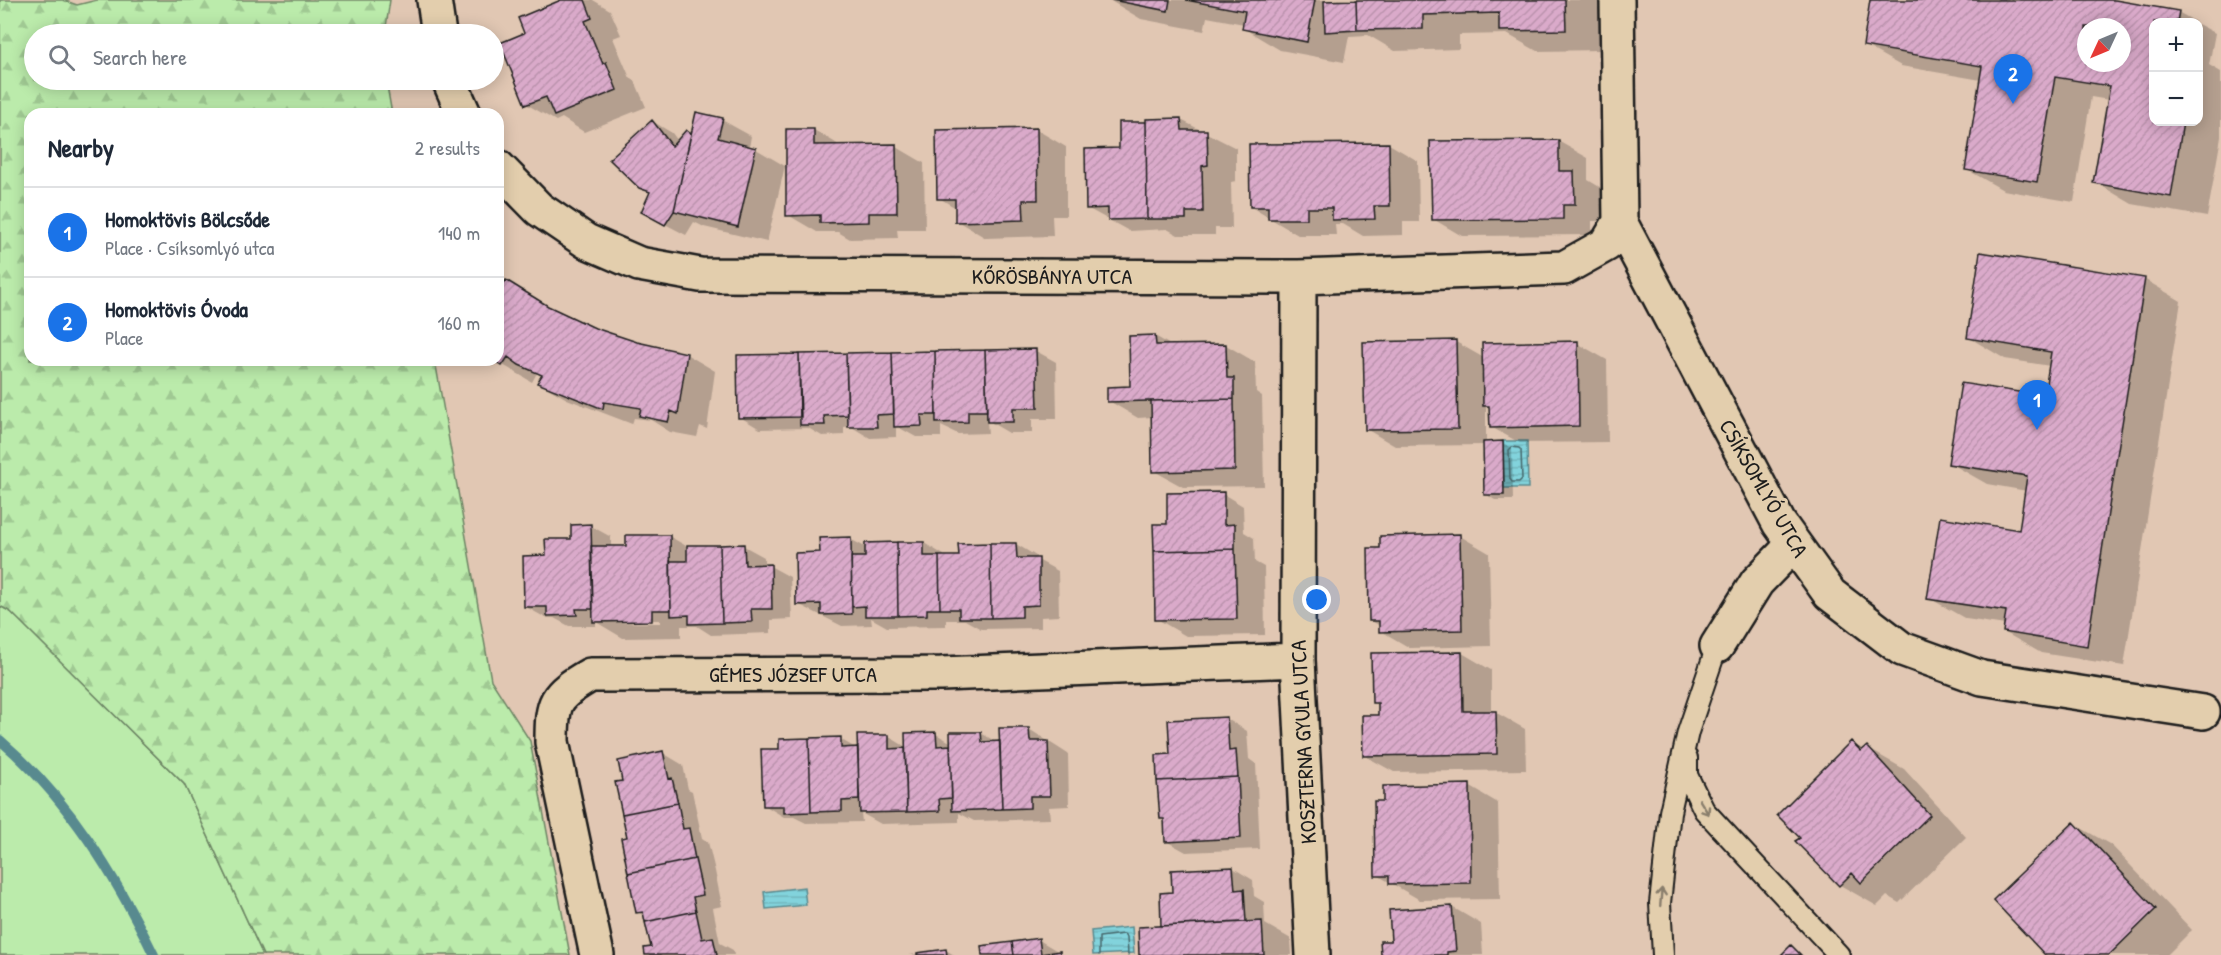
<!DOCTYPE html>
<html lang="en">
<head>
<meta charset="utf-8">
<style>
	body { margin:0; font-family:"Patrick Hand",sans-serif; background:#f2f2f3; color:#1f2937 }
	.controls { position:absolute; right:18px; top:18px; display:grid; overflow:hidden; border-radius:12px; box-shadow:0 3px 15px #0003 }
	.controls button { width:54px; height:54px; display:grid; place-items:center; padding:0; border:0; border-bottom:2px solid #e0e1e3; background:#fff; color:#1f2937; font:30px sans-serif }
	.compass { position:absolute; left:2077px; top:18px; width:54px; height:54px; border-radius:50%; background:#fff; box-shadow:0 3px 15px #0003; rotate:226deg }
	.you { position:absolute; left:1317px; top:600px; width:21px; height:21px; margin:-15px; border:4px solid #fff; border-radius:50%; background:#1a73e8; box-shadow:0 0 0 9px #1a73e833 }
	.badge { display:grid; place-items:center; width:39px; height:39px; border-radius:50%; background:#1a73e8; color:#fff; font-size:20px; font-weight:700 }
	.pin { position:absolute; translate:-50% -50px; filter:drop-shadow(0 2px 3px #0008) }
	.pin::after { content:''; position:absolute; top:32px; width:21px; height:18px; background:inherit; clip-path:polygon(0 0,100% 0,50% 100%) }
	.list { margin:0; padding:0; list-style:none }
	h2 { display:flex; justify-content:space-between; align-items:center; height:78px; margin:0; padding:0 24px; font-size:26px }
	h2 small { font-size:20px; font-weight:400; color:#747a83 }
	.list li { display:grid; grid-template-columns:39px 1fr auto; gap:18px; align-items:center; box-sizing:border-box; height:90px; padding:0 24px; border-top:2px solid #e0e1e3 }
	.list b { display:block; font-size:22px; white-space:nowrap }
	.list p { margin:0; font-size:20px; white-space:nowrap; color:#747a83 }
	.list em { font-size:20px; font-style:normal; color:#747a83 }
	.icon { flex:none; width:33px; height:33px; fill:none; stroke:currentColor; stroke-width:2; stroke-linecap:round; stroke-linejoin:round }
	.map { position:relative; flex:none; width:2221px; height:955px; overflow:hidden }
	.search { position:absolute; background:#fff; box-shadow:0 3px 15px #0003; left:24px; top:24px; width:480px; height:66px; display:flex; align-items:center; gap:15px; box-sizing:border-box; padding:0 21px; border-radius:33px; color:#747a83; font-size:22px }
	.panel { position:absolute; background:#fff; box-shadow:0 3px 15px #0003; left:24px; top:108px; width:480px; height:258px; border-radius:18px }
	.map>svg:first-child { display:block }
</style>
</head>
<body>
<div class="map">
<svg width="2221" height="955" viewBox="0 0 2221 955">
	<defs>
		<pattern id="forest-firs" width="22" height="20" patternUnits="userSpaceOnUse" patternTransform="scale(1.5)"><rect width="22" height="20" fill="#bbebab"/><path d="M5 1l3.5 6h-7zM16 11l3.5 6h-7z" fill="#a0c993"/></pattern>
		<pattern id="water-rules" width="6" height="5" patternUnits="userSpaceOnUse" patternTransform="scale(1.5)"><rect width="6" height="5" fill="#82d3dc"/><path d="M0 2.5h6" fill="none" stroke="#70b5bc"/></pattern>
		<pattern id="building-hatch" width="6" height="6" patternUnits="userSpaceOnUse" patternTransform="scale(1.5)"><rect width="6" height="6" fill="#daaaca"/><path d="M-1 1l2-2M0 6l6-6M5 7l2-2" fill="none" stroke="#ba92ad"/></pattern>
	</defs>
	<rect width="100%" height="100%" fill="#e1c7b3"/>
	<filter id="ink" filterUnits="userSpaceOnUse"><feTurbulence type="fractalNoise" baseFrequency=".0167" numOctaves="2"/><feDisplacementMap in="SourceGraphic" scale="12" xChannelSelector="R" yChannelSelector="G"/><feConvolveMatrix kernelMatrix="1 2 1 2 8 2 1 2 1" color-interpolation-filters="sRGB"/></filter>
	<g filter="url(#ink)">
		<!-- green -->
		<path fill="#bbebab" stroke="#6c8464" stroke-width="1.5" d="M0,606L11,612L184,784L263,955H0Z"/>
		<!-- forest -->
		<path fill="url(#forest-firs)" stroke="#6c8464" stroke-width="1.5" d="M0,0H63L77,5L97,0H390L385,34H34V80H386L392,114H30V360H435L491,680L530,741L570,955H263L184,784L11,612L0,606Z"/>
		<!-- water -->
		<path fill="url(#water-rules)" stroke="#598a8f" stroke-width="1.5" d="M1503,441H1527L1528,488H1504Z
			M804,887L806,905L766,909L764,892Z
			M1132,927L1134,953L1093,955L1091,931Z"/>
		<!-- shadow -->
		<path fill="#0003" fill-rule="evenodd" d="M564,0H593L610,10L621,35L613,38L630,78L635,81L646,107L584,132L562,118L556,121L526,104V33Z
			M1109,0H1601L1602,50L1537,51L1507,34L1459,35V49L1395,51L1368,35L1349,36L1344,62L1280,50L1243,28L1244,24L1207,17L1204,31L1141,19Z
			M1872,0H2106L2178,12L2196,22H2154V122H2198V24L2215,33L2209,65L2221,72V137L2207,217L2132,204L2095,182L2109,100L2091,97L2074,202L2003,190L1966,169L1981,80L1901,66L1864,45ZM2086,27H2122V63H2086Z
			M722,120L751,136L749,148L756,149L785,166L767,242L704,227L694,222L686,235L663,223L651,193L640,187L652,121L672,133L678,141L687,132L692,135Z
			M1181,120L1236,148V181L1231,182L1232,228H1215V235H1178L1167,229L1129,231L1087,208L1121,149L1120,124H1147Z
			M814,130L841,146H895L924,163L925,229H897L898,238L850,239L838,232H817L788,215Z
			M1037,130L1066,147V216H1052L1053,236L986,238L957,221L956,208L939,198Z
			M1558,141L1588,158V180L1603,189V221H1592V235L1462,236L1433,219Z
			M1389,144L1418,161L1419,222H1403V235L1363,236L1343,224H1335L1336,235H1298L1251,207Z
			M2144,279L2181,301L2124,666L2041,653L2004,632L2005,625L1966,619L1929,598L2020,531L2027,491L1987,484L1950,463L2045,398L2050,366L2005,359L1968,337Z
			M498,296L554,310L594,329L637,344L686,354L715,371L707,429L700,426L697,437L670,432L651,420L634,418L632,424L567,399L539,383L543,377L537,373L532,382L503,365L495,360H498Z
			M1155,336L1172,346L1226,345L1255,362L1256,392L1262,396L1264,486L1183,487L1154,471L1152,417L1138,418L1109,401L1132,388Z
			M1456,342L1484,358L1577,343L1607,360L1608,442L1520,443L1491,427V409L1486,406V443H1503L1512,448L1513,500H1495L1485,494V445L1395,446L1366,429Z
			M1036,351L1056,362L1057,419H1032V433H1009L990,422H987L988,433L958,434L941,426V437H916L896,426V437L870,438L850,426L844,427V435L822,436L808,428L760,429L740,417Z
			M1223,494L1243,506L1244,532L1254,538L1255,562L1264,567L1265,635L1186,636L1157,619L1169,525Z
			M591,526L611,537V547H627L669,536L688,547L744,546L764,557V566H770L790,577L792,619L771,620V633L711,635L697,626H681V637L623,638L596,622V626H569L554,618H546L526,607L548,557ZM621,620H660V623H621Z
			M1460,536L1489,553L1491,646L1410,648L1381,631L1380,626L1370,620L1382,549Z
			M850,539L867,548L924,543L944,555V557H960L1016,544L1036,556V559L1058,571L1059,616L1041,617V628L981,629L965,620H946V626L887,627L871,618L872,625L842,626L798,604L821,554Z
			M1462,653L1491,670V712H1495L1525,729L1526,770L1394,772L1365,756L1380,716V706L1373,702Z
			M1227,719L1247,731L1249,759L1256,764L1260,849L1186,852L1166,841L1165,820L1161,818L1172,755Z
			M1029,729L1068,754L1069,806L1049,807L1050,819L974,821L959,813V822L881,824L861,813L862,822L806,823L794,817H784L764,805L781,750L840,739L859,750L888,736L906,747L936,734L952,743L981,733L998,743Z
			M1851,743L1865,750L1867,748L1904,769L1966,837L1899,903L1887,896L1877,906L1840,885L1802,838Z
			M663,753L683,765L688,789L692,791L702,838L708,842L715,871L722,906L713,908L720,943L733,950L734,955H647L652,948L645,917L638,912L628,838L624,782Z
			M1469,786L1498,803L1500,899L1420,900L1377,875Z
			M2074,824L2111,845L2192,930L2167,955H2047Z
			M1233,868L1253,880L1254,896L1264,902L1265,924L1291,939L1292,955H1141L1163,928L1173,893Z
			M1452,907L1481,924L1483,955H1383L1393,942Z
			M1039,940L1064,955H984Z
			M946,950L954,955H909Z"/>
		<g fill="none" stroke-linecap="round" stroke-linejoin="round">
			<!-- shore -->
			<path stroke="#456569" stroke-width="1.5" d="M1512,447L1519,448L1521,450L1522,479L1519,482H1512L1510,479L1509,450Z
				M1099,955V937L1124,934L1127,937L1128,955"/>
			<!-- stream -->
			<path stroke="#598a8f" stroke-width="10" d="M0,740C68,798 115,875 154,955"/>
		</g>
		<!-- building -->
		<path fill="url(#building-hatch)" stroke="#1c1c1c" stroke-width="1.5" fill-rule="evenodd" d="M561,0H585L592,18L585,21L603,64L606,62L617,90L554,116L546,97L525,105L500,43L524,33L518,18Z
			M1112,0H1170L1168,11Z
			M1186,0H1315L1307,42L1242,29L1245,11Z
			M1356,0H1565L1566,30L1499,31V13L1423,15V29L1357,30Z
			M1356,0L1357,30L1325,32L1324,1Z
			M1870,0H2115L2179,11L2177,22H2154V122H2183L2171,197L2093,183L2110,86L2055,77L2037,182L1965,170L1982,66L1863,46ZM2086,27H2122V63H2086Z
			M696,112L723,118L718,138L756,148L738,227L674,211Z
			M1181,118L1182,130H1207L1208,165L1202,166L1203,212H1186V219H1147L1146,119Z
			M652,120L672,146L686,130L691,134L674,211L665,225L641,212L650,192L639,188L609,159Z
			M1119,122H1146L1147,219L1108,220V208L1086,209L1085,149L1119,148Z
			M1037,128L1038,200H1023L1024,220L955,222V199H937L936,130Z
			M786,129H814V145L896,144L897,213H869V222L820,223V215L786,216Z
			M1559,140V171H1574L1575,205H1563V219L1432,220L1430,141Z
			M1389,143L1390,206H1374L1375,219L1332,220V208H1307V219H1268V207H1250L1249,144Z
			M1980,252L2145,278L2087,646L2003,632L2006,611L1927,599L1940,517L2019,530L2027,476L1948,464L1961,383L2044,396L2051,352L1967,338Z
			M506,280L548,306L595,328L637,342L687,353L678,414L671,411L668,422L639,416L641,408L604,402L603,409L537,383L542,375L519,365L508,357L502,366L493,360H498V293Z
			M1155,335L1156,345L1226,344L1227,378H1234V399L1107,402V387L1130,386L1129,336Z
			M1456,340L1458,429L1365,430L1363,342Z
			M1578,341L1579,426L1490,428L1489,406H1483L1482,343Z
			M1036,349L1038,408H1013V422H987L985,350Z
			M985,350L987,411H968V422L936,423L935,351Z
			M935,351L936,415H921L922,426L894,427L892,352Z
			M892,352L894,414L876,415L877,427H848L846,353Z
			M846,353L848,415L824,416L825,425H800L799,354Z
			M799,354L801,417L738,418L737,355Z
			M1234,399L1235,470L1152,472L1151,401Z
			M1503,441L1504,495H1484L1483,442Z
			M1224,492V525L1235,524V549L1154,551L1153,524H1167V493Z
			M591,524L593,609H576L577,615L547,616V607H524L523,556L546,555L545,539H571V525Z
			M1460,534L1462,630L1379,632V621H1369L1368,548H1380V536Z
			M626,535H670L671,610H652V621L593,622L591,546H626Z
			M851,537L852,614L821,615V604L796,605L795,553L820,552L819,538Z
			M897,542L898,616H865V606L852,607L851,557H865V543Z
			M897,542H924V556H939L940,609H927V615L898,616Z
			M990,543L991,618H959V609H940L939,556H959L958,544Z
			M990,543H1016L1017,558H1039V605L1022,606V617L991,618Z
			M744,544L745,565L771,564L772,609H751L752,622L722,623L720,545Z
			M687,545H720L722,623L689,624V615L671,616L670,561H687Z
			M1235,549L1237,619L1155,620L1154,551Z
			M1462,652L1463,711H1496L1497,754L1363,756L1362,715H1378V703H1372L1371,653Z
			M1227,717L1229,751L1236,750L1238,777L1157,781L1156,755L1170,754L1168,720Z
			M999,728H1029L1030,741H1048L1050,796H1030V808L1002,809Z
			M936,732L937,746L950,745L952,798L939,799L940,811L907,812L905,733Z
			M950,732H981L982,742L1000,741L1002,809L952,811Z
			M857,735H889V749L905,748L907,812L860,813Z
			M841,737V748L858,747L859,800L842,801V811L811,812L809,738Z
			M809,738L811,812L784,813V806H763L761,749H779V739Z
			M1851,741L1861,751L1867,746L1930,815L1861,883L1852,873L1839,886L1795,841L1800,838L1777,815Z
			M663,751L669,779L672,778L678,803L622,814L615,782L622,781L618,761Z
			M1238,777L1241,838L1165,842L1164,819H1160L1157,781Z
			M1470,784L1471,883L1389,884V876H1375L1374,801H1383V786Z
			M678,803L683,829L689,828L695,859L628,873L621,838L627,837L622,814Z
			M2074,822L2156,909L2109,955H2045L1993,900Z
			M695,859L703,895L693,897L696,911L645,922L643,912L636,913L628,873Z
			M1233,867L1235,890L1244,889L1246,922L1161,926L1160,893L1172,892L1171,870Z
			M1452,906L1456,951L1447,952V955H1381L1380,941H1391L1389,910Z
			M696,911L702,939L713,937L717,955H645L644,948L651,947L645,922Z
			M1262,921L1264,955H1139L1138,927Z
			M1039,938L1041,954L1060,951V955H1014L1012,942Z
			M1012,942L1014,955H982L981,946Z
			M1791,945L1801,955H1781Z
			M946,949L947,955H917V953Z"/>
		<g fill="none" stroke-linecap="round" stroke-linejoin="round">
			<!-- service casing -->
			<g stroke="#1c1c1c" stroke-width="24">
				<path id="service" d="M1687,758V775L1704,810L1839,955
					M1663,955L1660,903L1670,812L1688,732L1717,646"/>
			</g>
			<!-- minor casing -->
			<g stroke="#1c1c1c" stroke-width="38">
				<path id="minor" d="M434,0L439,34
					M1617,0L1620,222L1779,523L1830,594L1902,649L1982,678L2203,712
					M449,80L464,114
					M498,167L539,209L586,241L639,264L700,275L1299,277L1564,268L1607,244L1620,222
					M1299,277L1298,660L1313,955
					M1717,646L1757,582L1794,544
					M597,955L552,742C552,701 554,696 590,675L941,674L1298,660"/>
			</g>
			<!-- service -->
			<use href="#service" stroke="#e3cead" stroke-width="20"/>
			<!-- minor -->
			<use href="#minor" stroke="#e3cead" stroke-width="33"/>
		</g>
		<!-- one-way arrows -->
		<defs><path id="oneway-shaft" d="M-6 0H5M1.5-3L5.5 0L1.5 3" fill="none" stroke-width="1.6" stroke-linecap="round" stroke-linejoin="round" transform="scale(1.5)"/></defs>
		<g stroke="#897e6c">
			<use href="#oneway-shaft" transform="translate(1704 807) rotate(58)"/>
			<use href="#oneway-shaft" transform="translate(1661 897) rotate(-85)"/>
		</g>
	</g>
	<g text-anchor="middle" stroke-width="6" stroke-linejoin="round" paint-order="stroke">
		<!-- street labels -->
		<g font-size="22" fill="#1c1c1c" stroke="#e3cead">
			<text x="1052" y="284">KŐRÖSBÁNYA UTCA</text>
			<text transform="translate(1764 488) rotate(60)" y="8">CSÍKSOMLYÓ UTCA</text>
			<text x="793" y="682">GÉMES JÓZSEF UTCA</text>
			<text transform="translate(1303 742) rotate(-93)" y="8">KOSZTERNA GYULA UTCA</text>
		</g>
	</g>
</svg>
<div class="controls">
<button>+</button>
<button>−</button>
</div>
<svg class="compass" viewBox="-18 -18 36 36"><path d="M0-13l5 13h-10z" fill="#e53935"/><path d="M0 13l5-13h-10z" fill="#747a83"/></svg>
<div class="you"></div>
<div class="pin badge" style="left:2037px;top:430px">1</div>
<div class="pin badge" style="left:2013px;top:104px">2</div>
<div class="search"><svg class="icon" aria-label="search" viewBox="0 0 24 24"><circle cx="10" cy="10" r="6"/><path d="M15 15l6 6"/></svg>Search here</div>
<section class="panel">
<h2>Nearby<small>2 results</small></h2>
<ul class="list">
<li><span class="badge">1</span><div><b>Homoktövis Bölcsőde</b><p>Place · Csíksomlyó utca</p></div><em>140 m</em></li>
<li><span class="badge">2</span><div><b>Homoktövis Óvoda</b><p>Place</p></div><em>160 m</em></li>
</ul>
</section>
</div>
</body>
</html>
